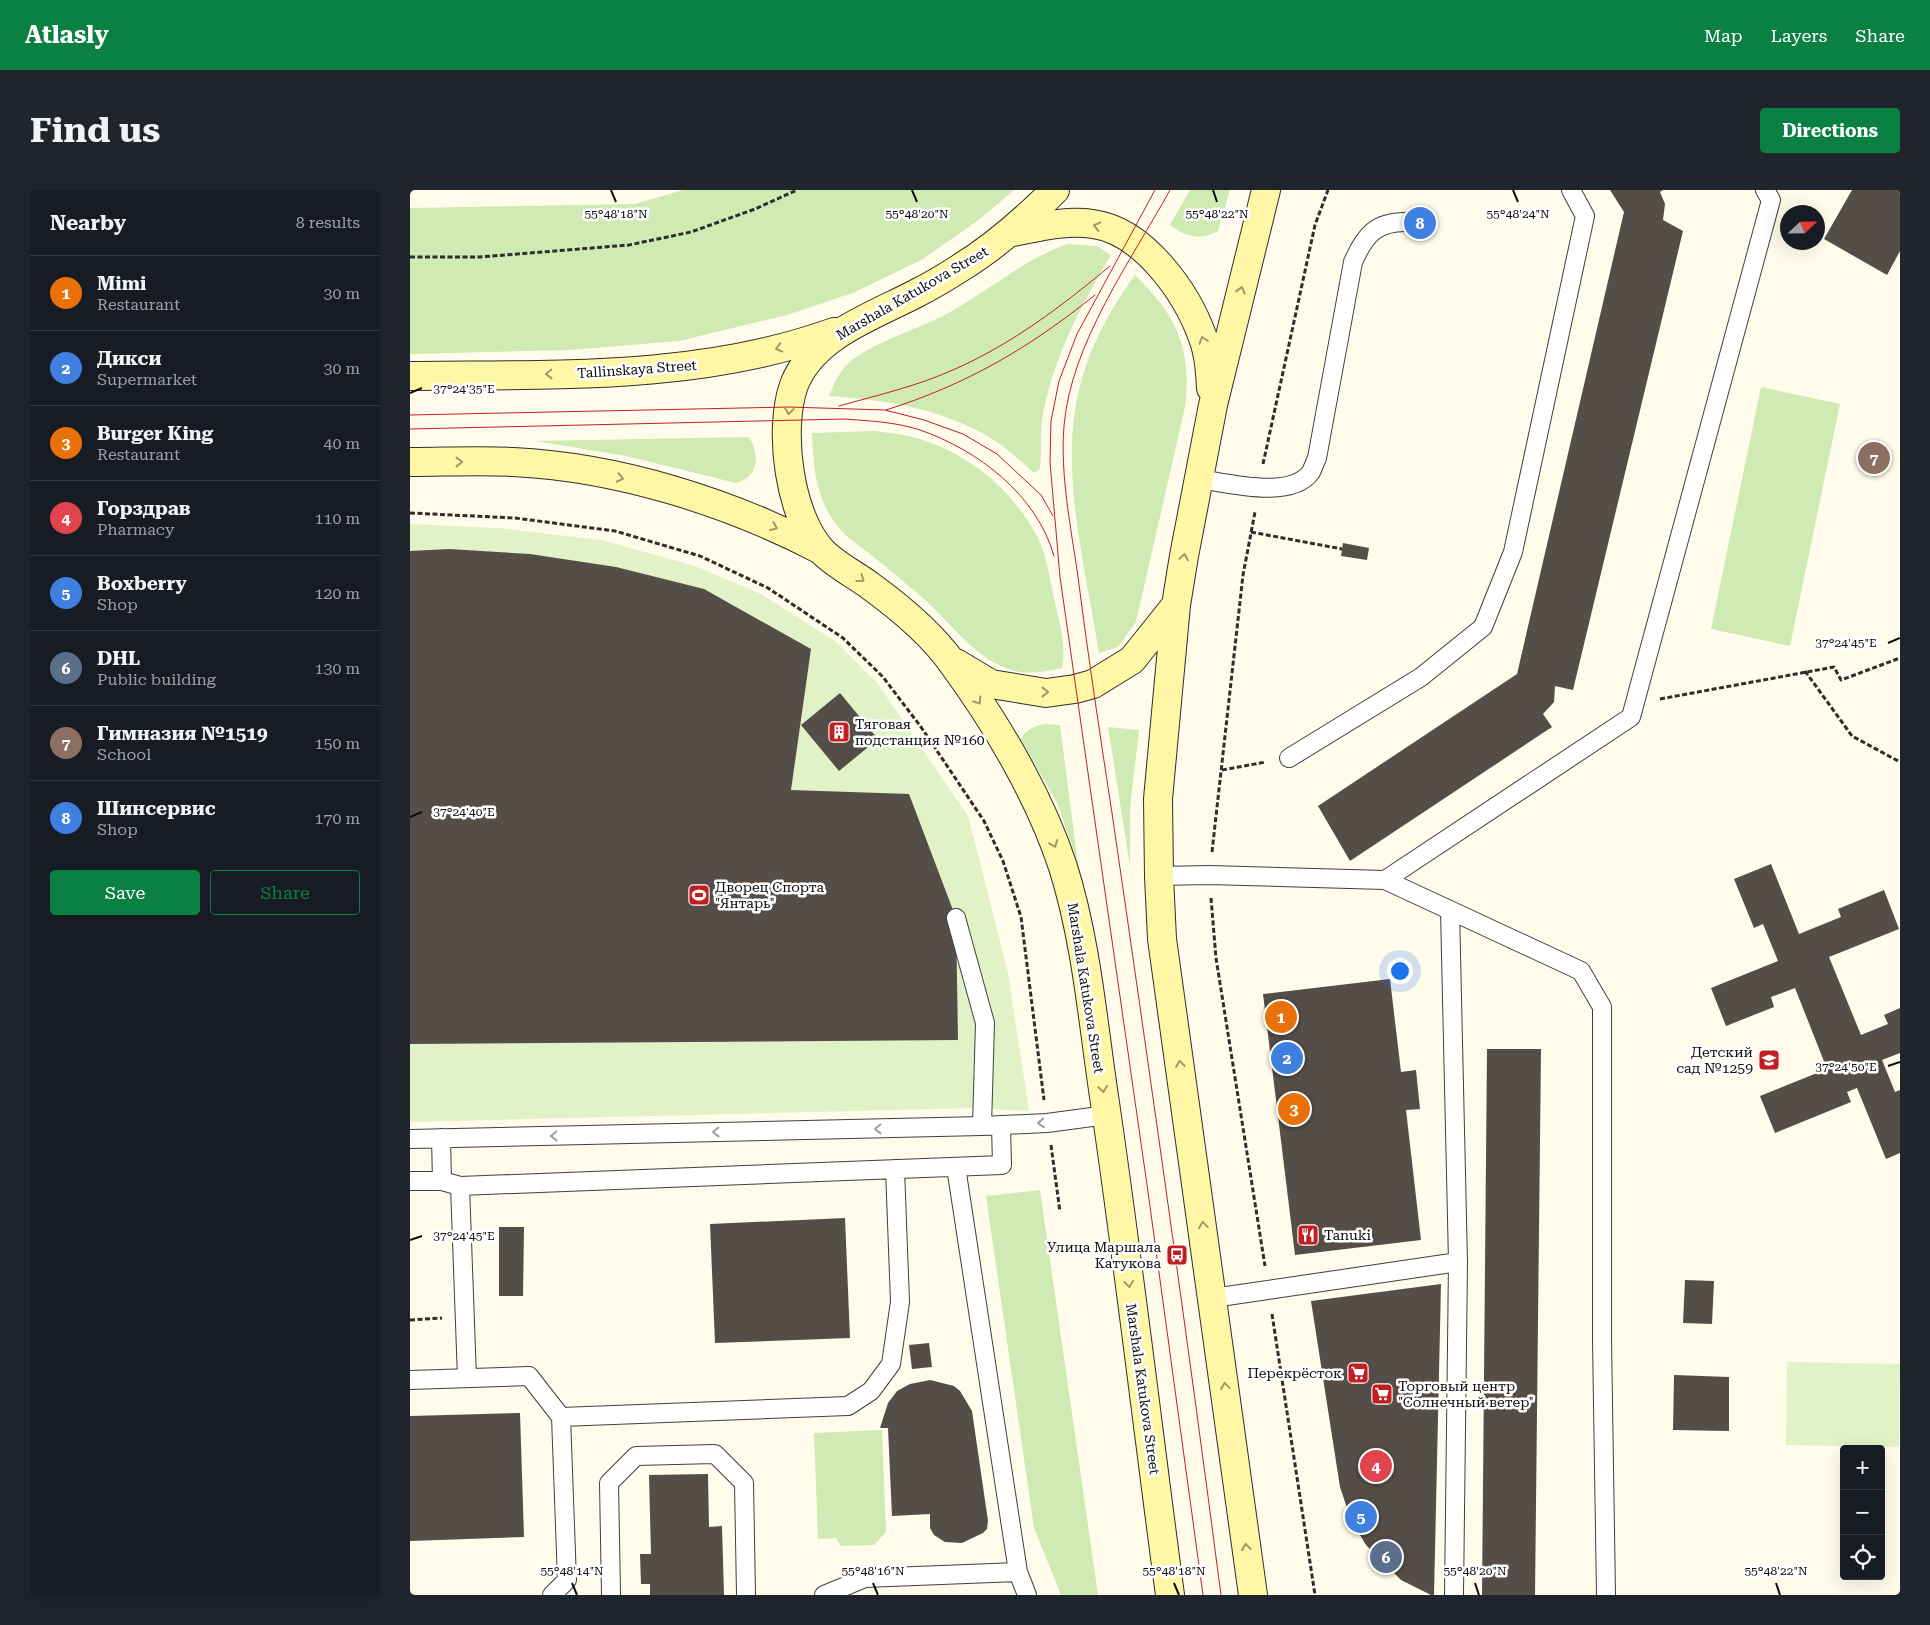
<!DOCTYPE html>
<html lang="en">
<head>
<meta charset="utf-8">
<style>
	body { margin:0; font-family:"Roboto Serif",serif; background:#20242c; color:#f1f3f6 }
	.controls { position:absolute; right:15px; bottom:15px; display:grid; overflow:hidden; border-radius:5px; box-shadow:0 5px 20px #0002 }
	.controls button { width:45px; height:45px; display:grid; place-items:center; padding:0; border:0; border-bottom:1px solid #363941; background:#171b24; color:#f1f3f6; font:25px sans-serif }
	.compass { position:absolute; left:1370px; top:15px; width:45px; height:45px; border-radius:50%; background:#171b24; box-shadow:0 5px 20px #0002; rotate:68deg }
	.you { position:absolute; left:989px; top:780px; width:18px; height:18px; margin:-12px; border:4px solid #fff; border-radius:50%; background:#1a73e8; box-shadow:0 0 0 8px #1a73e833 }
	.badge { display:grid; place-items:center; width:32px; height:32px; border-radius:50%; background:#0b8043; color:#fff; font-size:16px; font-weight:700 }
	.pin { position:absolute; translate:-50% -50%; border:2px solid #fff; box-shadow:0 1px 5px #0006 }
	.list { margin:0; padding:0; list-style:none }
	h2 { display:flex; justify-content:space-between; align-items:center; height:65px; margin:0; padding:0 20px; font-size:21px }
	h2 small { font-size:16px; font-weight:400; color:#9ea1a6 }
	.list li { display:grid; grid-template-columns:32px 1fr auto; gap:15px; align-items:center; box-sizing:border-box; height:75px; padding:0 20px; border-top:1px solid #363941 }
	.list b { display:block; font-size:19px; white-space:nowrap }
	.list p { margin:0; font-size:16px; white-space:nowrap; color:#9ea1a6 }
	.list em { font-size:16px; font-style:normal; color:#9ea1a6 }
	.actions { display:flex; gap:10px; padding:15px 20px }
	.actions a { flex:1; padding:11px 0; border:1px solid #0b8043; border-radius:5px; text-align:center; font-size:18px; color:#0b8043 }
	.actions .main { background:#0b8043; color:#fff }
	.icon { flex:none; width:28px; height:28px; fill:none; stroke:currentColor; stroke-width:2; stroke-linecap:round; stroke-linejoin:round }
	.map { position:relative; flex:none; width:1490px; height:1405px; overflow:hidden; border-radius:5px }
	header { display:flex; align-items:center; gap:30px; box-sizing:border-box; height:70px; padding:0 25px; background:#0b8043; color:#fff }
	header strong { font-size:24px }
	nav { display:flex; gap:28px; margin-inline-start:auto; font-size:18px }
	.intro { display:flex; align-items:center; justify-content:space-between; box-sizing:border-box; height:120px; padding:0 30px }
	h1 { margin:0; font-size:35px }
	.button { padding:12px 22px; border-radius:5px; background:#0b8043; color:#fff; font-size:18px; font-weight:700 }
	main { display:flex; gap:30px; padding:0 30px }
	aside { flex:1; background:#171b24; border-radius:5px; box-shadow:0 5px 20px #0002 }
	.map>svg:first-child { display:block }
</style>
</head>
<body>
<header>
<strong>Atlasly</strong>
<nav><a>Map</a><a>Layers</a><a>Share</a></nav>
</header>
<div class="intro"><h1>Find us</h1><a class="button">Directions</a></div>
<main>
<aside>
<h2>Nearby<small>8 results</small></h2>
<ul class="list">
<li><span class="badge" style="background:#e8710a">1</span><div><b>Mimi</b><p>Restaurant</p></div><em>30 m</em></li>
<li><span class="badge" style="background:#3f7fe0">2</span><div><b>Дикси</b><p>Supermarket</p></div><em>30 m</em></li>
<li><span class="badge" style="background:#e8710a">3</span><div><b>Burger King</b><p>Restaurant</p></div><em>40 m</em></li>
<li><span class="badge" style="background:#e0444e">4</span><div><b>Горздрав</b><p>Pharmacy</p></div><em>110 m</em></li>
<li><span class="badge" style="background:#3f7fe0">5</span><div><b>Boxberry</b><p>Shop</p></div><em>120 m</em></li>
<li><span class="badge" style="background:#5c6f8a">6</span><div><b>DHL</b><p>Public building</p></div><em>130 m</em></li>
<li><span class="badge" style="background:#8d6e63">7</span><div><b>Гимназия №1519</b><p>School</p></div><em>150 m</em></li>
<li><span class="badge" style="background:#3f7fe0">8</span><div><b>Шинсервис</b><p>Shop</p></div><em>170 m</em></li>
</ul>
<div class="actions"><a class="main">Save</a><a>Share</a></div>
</aside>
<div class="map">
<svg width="1490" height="1405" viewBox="0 0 1490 1405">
	<rect width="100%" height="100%" fill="#fffceb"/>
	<!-- green -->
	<path fill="#cfebb3" d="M273,0H604L570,29L513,69L445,102L377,125L269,151L160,160L0,164V18L225,14Z
		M780,0H820L808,41C790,51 776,47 760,35Z
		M658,54L687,56L701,65C670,117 642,170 632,230C630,246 632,263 630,279L624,283C610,271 595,256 579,247C530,218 474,210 419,206C424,194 430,179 441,171C470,149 508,140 540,122C580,100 614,69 658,54Z
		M725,85C766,125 782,157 775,217L726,432L708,457L689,463C676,380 648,278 670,196C680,156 701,118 725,85Z
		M1351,197L1430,214L1380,456L1301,439Z
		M465,241C479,243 493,244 506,248C557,262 602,299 627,346C636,364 640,388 644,408C649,432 657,454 652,478C633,482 615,486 596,478C563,466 540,432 515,410C498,396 482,381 465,368C449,355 432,346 421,327C405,302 403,272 402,243Z
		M339,247C350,265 349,287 326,293L216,266L125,251Z
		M635,534L650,535L668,674L648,615L611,549C617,539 624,536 635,534Z
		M698,537L729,540L720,619V676Z
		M630,1000L688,1405H651L624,1338L576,1006Z
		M472,1240L476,1342L464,1355L431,1356L426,1348L408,1349L404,1243Z"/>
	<!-- pitch -->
	<path fill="#e1f2c6" d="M0,334L88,338L191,350L285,376L351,404L425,451L468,494L558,626L598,783L619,921L564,918L0,932Z
		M1377,1172L1490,1174L1489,1257L1376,1255Z"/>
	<!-- building -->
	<path fill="#554d48" d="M1200,0H1253L1250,2L1255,14L1253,30L1273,41L1163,500L1145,496L1144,512L1133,524L1142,537L940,671L908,616L1107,484L1214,22Z
		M1442,0H1490V61L1477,85L1414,49Z
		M933,353L959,358L957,370L931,366Z
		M39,359L120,364L206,377L294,399L401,459L381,600L499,604L546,728L548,850L0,854V361Z
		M430,503L468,549L429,581L391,535Z
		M1361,674L1389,744L1431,727L1428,719L1474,700L1489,739L1419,767L1451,845L1478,834L1474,825L1490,818V863L1472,870L1485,902L1490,900V963L1476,969L1447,898L1437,902L1441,912L1365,943L1350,906L1417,879L1385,798L1361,807L1364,817L1316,836L1301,798L1368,771L1353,734L1344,738L1324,689Z
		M980,789L991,882L1006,880L1010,919L996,920L1011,1050L885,1065L853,804Z
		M1077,859H1131L1125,1405H1072Z
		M435,1028L440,1148L305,1153L300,1034Z
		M89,1037H114L113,1106H89Z
		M1275,1090L1304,1091L1302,1134L1273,1133Z
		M1031,1094L1024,1405H1021L991,1390L956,1355L941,1330L930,1297L901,1111Z
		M519,1153L522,1177L502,1179L499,1155Z
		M1264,1185L1319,1187V1241L1263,1240Z
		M520,1190L544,1196L550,1201L562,1221L578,1331L577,1339L573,1343L552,1353L535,1352L524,1345L520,1338V1324L482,1326L478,1238H470L478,1213L487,1201L500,1194Z
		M110,1223L114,1347L0,1351V1226Z
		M298,1284L299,1337L312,1336L314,1405H240V1394H231L230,1364H241L239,1285Z"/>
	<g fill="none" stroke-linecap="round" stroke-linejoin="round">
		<!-- lane casing -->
		<g stroke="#3f3f3f" stroke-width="20">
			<path id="lane" d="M789,289C818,293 881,310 901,282C903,278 905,272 907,268L943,72C955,45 966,31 998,32
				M879,568L1011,487L1073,437L1103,362L1175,26L1161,0
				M749,686L799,685L975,690L1171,781L1192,817V1149L1196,1405
				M975,690L1221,527L1361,10L1355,0
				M1040,720L1048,1072L1044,1405
				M546,728L575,833L572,936
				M31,948L32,991L50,996
				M0,949L572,936L637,933L697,925
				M546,977L608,1382L617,1405
				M0,991H32
				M803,1108L1048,1072
				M57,1188L50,996L592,975L591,935
				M0,1190L119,1186L151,1227L157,1390L142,1405
				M151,1227L438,1216L461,1201L481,1174L490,1112L485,979
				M201,1405L199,1293L226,1266L305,1264L334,1293L336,1405
				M414,1405L455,1388L608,1382"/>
		</g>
		<!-- secondary casing -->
		<g stroke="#2e2e2e" stroke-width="30">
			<path id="secondary" d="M645,0C615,30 586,56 550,78C536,87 521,96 507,103C464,126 403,145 384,195C368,239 379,326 412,361C424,374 444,384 459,395C488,416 522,444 543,474C587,534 630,607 653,677C677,753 683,835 695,913C719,1077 738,1241 760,1405
				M603,42C629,37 656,30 683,34C734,41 777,103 793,148C799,164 800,181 801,198
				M0,186C142,184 288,191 424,142
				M0,272C34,272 69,270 103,272C208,277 319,312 411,360
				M546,473L581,494L636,503L665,499L683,494L722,470L766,415
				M843,1405L752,749L749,686L748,609L766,415L774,366L803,215L856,0"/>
		</g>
		<!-- path -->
		<path stroke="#2e2e2e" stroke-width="3" stroke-dasharray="5 2.5" stroke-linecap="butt" d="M0,67H70L219,55L281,42L345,19L387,0
			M853,274L905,35L918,0
			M0,323L105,328L205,341L290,366L358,398L433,448L473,487L511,537L574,631L593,671L611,727L634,910
			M841,342L932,359
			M1395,481L1442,546L1490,572
			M1250,509L1424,477L1431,490L1490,468
			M812,580L856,572
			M802,662L833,385L845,322
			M801,708L806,768L855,1076
			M641,955L650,1022
			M862,1124L905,1405
			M0,1130L32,1128"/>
		<!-- lane -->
		<use href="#lane" stroke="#fff" stroke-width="18"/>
		<!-- secondary -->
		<use href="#secondary" stroke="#fff7a6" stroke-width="28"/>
		<!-- tram -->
		<path stroke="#c21e22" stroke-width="1" d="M745,0L667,144L649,191L641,231L640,272L650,387L739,1009L793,1405
			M760,0C721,71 661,153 654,236C650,286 661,337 668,387C678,466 690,545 702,623C740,884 777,1144 811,1405
			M429,216C468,205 508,196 545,179C602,154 652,116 700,76
			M476,220C558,194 619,158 685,105
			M0,225L379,217L475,220L514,230L553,244L587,264L631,305L643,326
			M0,239L435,229C460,231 486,232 510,240C568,260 627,305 644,366"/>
	</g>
	<!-- one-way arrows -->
	<defs><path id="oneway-chevron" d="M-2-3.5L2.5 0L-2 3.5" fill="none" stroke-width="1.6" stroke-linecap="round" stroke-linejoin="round" transform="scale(1.25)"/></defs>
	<g stroke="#9e9968">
		<use href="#oneway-chevron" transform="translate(687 36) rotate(-166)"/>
		<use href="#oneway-chevron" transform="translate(831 100) rotate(-76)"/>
		<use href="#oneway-chevron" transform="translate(793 150) rotate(-108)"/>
		<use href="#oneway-chevron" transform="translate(369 158) rotate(166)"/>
		<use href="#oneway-chevron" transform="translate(139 184) rotate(179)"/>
		<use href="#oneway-chevron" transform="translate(379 221) rotate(98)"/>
		<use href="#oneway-chevron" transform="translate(49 272)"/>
		<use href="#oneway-chevron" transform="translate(210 288) rotate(12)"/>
		<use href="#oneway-chevron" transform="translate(364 337) rotate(22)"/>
		<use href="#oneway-chevron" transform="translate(774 367) rotate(-80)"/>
		<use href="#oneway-chevron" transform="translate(451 389) rotate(36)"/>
		<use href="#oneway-chevron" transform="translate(635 502)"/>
		<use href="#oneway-chevron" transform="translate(568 511) rotate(57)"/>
		<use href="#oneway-chevron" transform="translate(644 654) rotate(69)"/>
		<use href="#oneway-chevron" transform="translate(770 874) rotate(-98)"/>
		<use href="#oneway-chevron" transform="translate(693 899) rotate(82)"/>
		<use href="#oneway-chevron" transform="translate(793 1035) rotate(-98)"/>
		<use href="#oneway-chevron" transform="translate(719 1094) rotate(83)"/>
		<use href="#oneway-chevron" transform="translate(815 1196) rotate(-98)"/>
		<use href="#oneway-chevron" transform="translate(836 1357) rotate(-98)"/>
	</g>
	<g stroke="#9e9e9e">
		<use href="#oneway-chevron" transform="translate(631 933) rotate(176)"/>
		<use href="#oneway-chevron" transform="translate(468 939) rotate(179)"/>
		<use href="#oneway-chevron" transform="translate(306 942) rotate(179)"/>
		<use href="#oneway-chevron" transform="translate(144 946) rotate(179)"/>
	</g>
	<!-- ticks -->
	<path fill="none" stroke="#0c0c0c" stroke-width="2" d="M201,0L206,12M502,0L507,12M803,0L807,12M1103,0L1108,12M0,203L12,198M1478,453L1490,448M0,627L12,622M1478,876L1490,872M0,1050L12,1046M162,1393L167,1405M463,1393L468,1405M764,1393L769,1405M1065,1393L1069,1405M1366,1393L1370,1405"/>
	<!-- icons -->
	<defs>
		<g id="building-square" transform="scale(1.125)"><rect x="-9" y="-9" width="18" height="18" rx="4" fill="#c21e22" stroke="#fff"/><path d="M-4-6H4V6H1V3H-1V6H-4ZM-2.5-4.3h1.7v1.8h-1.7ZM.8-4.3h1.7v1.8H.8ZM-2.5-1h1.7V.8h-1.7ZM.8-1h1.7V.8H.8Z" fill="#fff"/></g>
		<g id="stadium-square" transform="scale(1.125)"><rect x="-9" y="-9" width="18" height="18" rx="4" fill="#c21e22" stroke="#fff"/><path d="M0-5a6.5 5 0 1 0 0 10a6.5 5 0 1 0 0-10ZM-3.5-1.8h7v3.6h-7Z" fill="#fff"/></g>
		<g id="school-square" transform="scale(1.125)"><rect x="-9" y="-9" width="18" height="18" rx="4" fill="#c21e22" stroke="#fff"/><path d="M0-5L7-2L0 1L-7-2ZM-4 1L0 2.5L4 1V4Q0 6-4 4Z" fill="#fff"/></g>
		<g id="restaurant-square" transform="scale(1.125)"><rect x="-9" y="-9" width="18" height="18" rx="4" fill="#c21e22" stroke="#fff"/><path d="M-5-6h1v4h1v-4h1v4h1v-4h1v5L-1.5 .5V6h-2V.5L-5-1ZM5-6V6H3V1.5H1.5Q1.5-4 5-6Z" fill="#fff"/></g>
		<g id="bus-square" transform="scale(1.125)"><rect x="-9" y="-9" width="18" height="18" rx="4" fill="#c21e22" stroke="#fff"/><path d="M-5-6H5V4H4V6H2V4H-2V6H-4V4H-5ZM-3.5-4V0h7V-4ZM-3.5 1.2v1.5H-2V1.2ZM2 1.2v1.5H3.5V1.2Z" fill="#fff"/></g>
		<g id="supermarket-square" transform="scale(1.125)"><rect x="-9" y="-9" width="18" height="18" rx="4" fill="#c21e22" stroke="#fff"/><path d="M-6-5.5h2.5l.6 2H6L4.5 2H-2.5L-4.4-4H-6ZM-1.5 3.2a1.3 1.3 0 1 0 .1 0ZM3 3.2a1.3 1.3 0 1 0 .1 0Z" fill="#fff"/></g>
	</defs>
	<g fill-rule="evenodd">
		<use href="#building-square" x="429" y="542"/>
		<use href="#stadium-square" x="289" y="705"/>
		<use href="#school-square" x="1359" y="870"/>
		<use href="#restaurant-square" x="898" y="1045"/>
		<use href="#bus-square" x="767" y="1065"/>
		<use href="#supermarket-square" x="948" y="1183"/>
		<use href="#supermarket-square" x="972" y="1204"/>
	</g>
	<g text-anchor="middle" stroke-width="5" stroke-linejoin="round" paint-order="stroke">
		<!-- street labels -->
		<g font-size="14" fill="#0c0c0c" stroke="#fff">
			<text transform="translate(502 103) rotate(-30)" y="5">Marshala Katukova Street</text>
			<text transform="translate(227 179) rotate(-4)" y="5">Tallinskaya Street</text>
			<text transform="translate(676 798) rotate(81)" y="5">Marshala Katukova Street</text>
			<text transform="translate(733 1199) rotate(82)" y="5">Marshala Katukova Street</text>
		</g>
		<!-- poi labels -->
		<g font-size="14" fill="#0c0c0c" stroke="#fff" text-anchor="start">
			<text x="445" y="539">Тяговая<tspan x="445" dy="16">подстанция №160</tspan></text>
			<text x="305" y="702">Дворец Спорта<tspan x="305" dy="16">"Янтарь"</tspan></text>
			<text x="1343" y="867" text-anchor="end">Детский<tspan x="1343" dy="16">сад №1259</tspan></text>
			<text x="914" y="1050">Tanuki</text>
			<text x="751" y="1062" text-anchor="end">Улица Маршала<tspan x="751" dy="16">Катукова</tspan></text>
			<text x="932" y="1188" text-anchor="end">Перекрёсток</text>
			<text x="988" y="1201">Торговый центр<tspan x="988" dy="16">"Солнечный ветер"</tspan></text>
		</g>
	</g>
	<g font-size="12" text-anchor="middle" fill="#0c0c0c" stroke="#fff" stroke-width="5" stroke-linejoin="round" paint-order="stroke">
		<text x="206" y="28">55°48'18"N</text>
		<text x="507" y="28">55°48'20"N</text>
		<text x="807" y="28">55°48'22"N</text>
		<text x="1108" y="28">55°48'24"N</text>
		<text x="54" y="203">37°24'35"E</text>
		<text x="1436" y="457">37°24'45"E</text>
		<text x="54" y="626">37°24'40"E</text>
		<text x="1436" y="881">37°24'50"E</text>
		<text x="54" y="1050">37°24'45"E</text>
		<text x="162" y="1385">55°48'14"N</text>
		<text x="463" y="1385">55°48'16"N</text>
		<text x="764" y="1385">55°48'18"N</text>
		<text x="1065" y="1385">55°48'20"N</text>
		<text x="1366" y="1385">55°48'22"N</text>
	</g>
</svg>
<div class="controls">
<button>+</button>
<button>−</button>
<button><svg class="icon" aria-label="locate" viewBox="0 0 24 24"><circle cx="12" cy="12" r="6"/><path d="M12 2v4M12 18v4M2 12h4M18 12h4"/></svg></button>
</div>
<svg class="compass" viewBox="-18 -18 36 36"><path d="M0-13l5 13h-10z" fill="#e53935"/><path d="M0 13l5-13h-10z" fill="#9ea1a6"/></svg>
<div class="you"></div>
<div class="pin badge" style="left:871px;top:827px;background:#e8710a">1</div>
<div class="pin badge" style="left:877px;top:868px;background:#3f7fe0">2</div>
<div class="pin badge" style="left:884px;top:919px;background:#e8710a">3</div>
<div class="pin badge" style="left:966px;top:1276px;background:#e0444e">4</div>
<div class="pin badge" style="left:951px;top:1327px;background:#3f7fe0">5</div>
<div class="pin badge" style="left:976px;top:1367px;background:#5c6f8a">6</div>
<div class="pin badge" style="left:1464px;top:268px;background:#8d6e63">7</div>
<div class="pin badge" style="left:1010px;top:33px;background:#3f7fe0">8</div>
</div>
</main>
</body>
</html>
